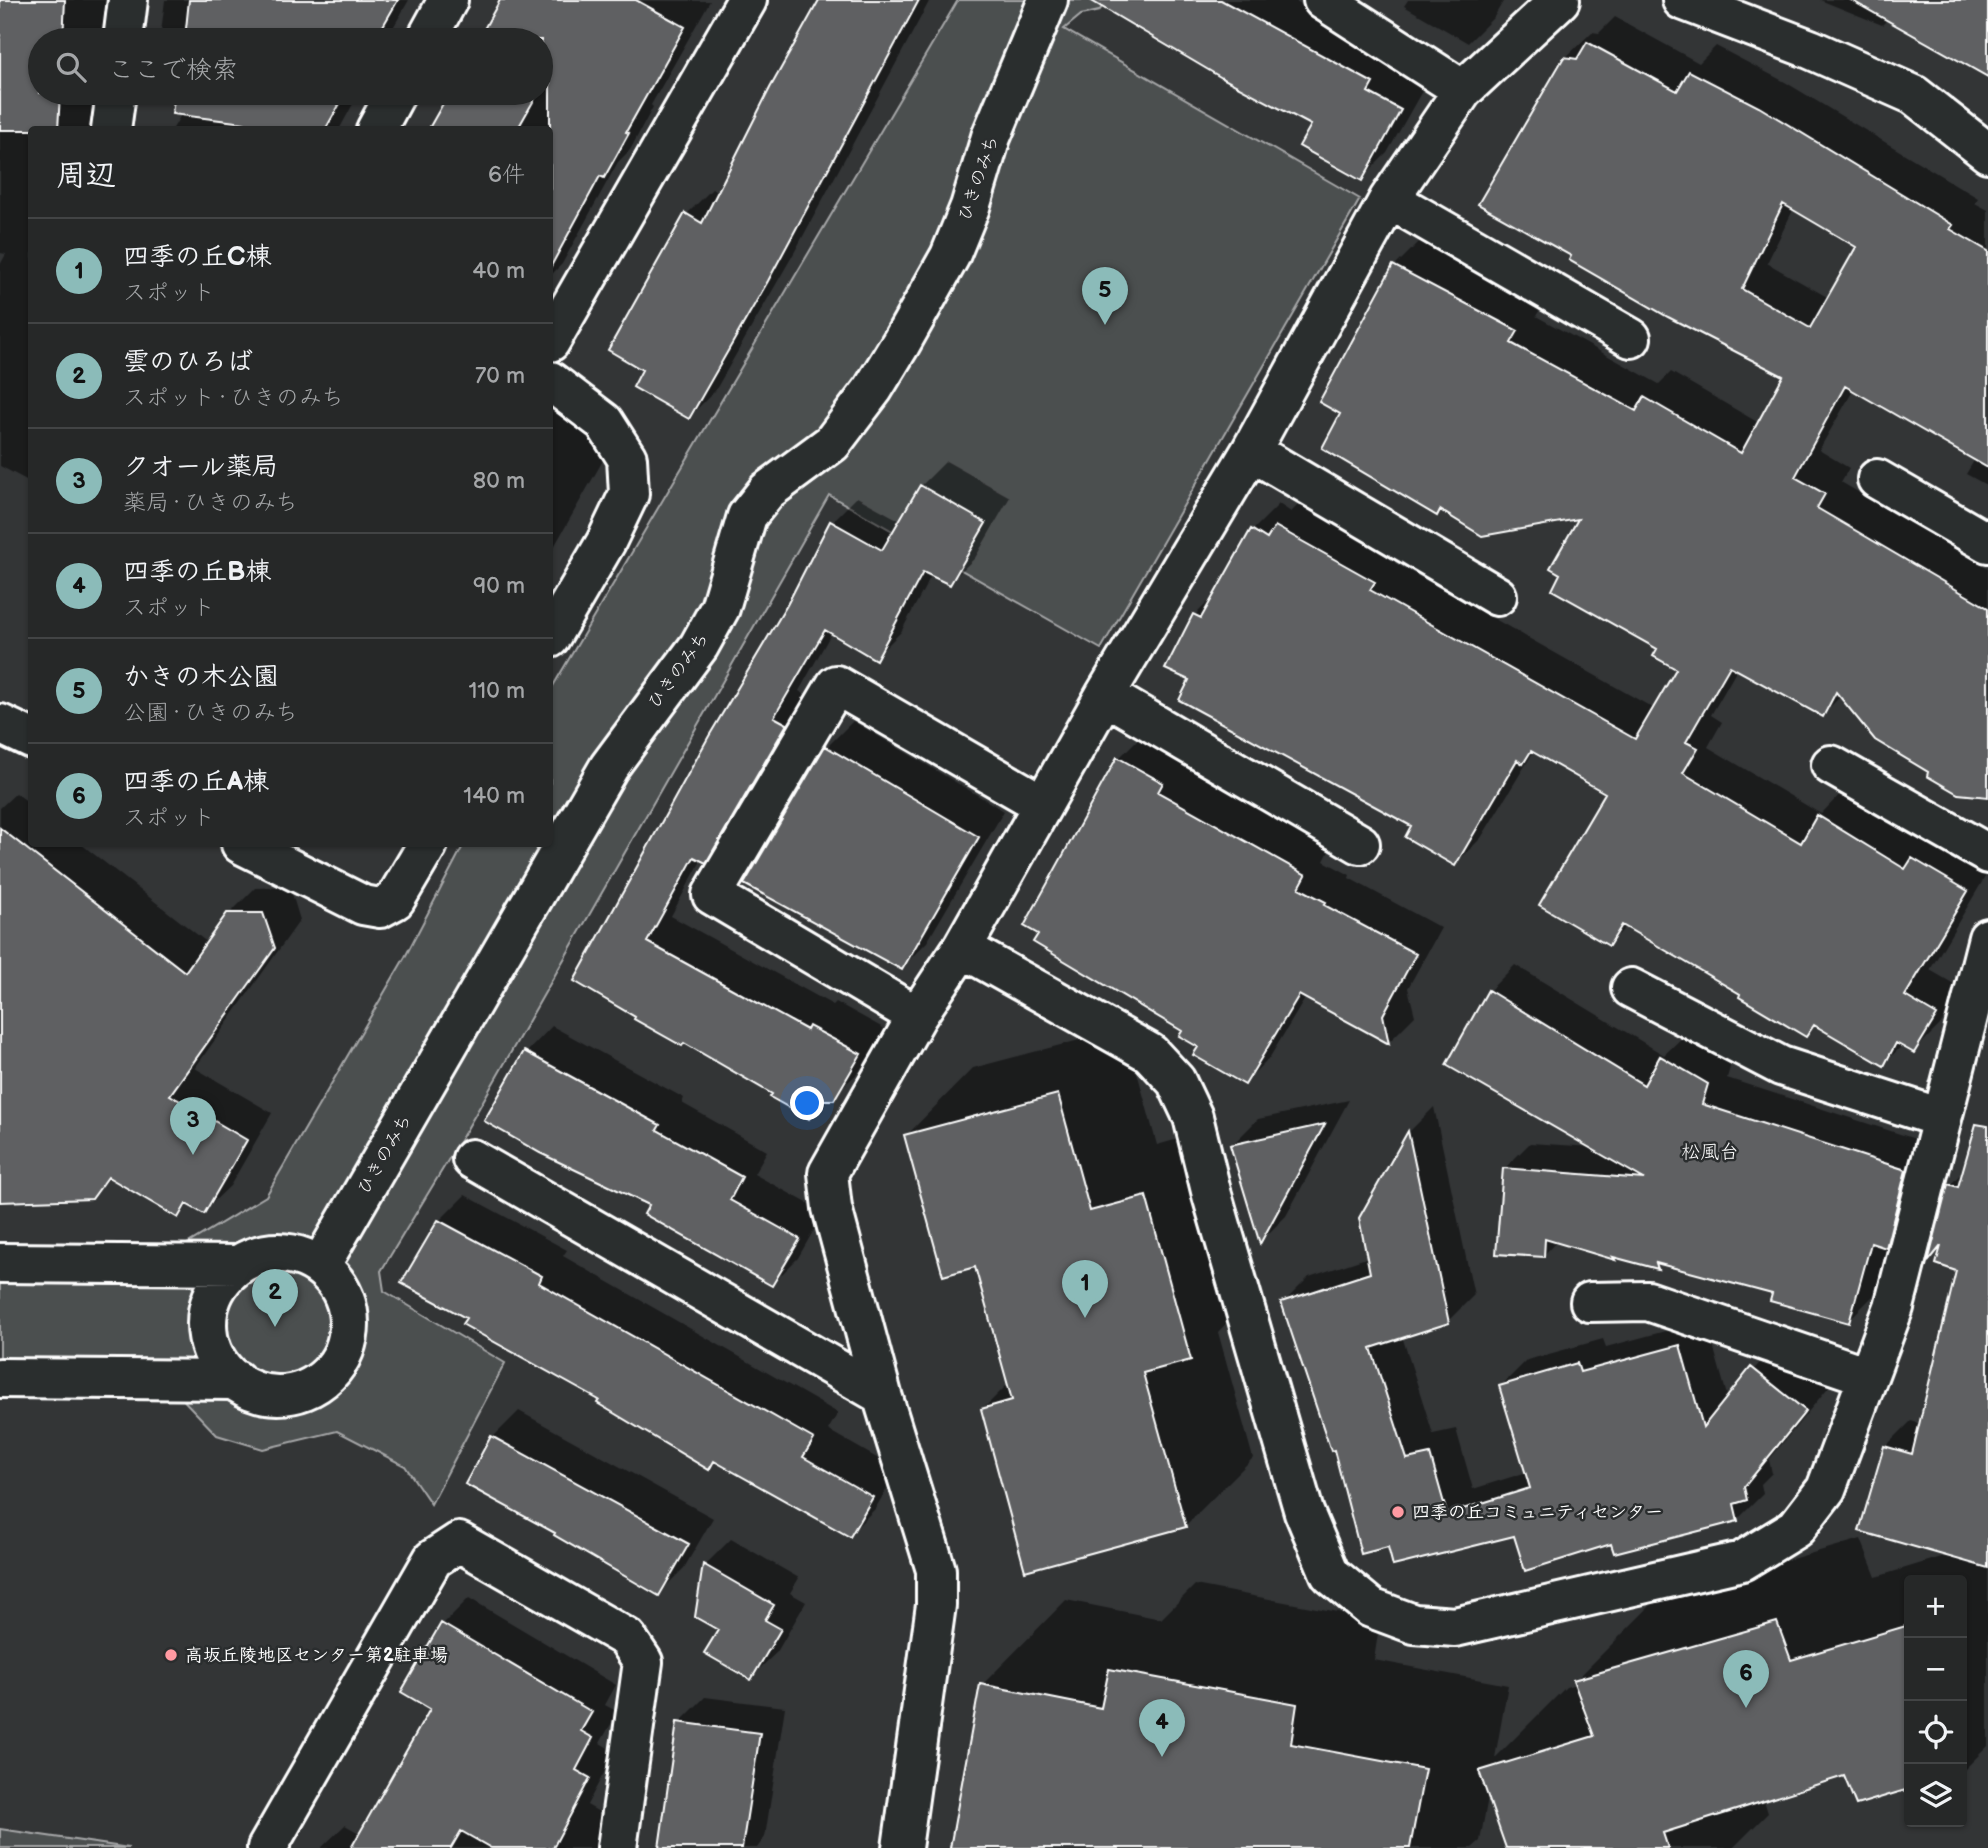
<!DOCTYPE html>
<html lang="ja">
<head>
<meta charset="utf-8">
<style>
	body { margin:0; font-family:"Balsamiq Sans","Klee One",sans-serif; background:#2e3030; color:#f1f3f6 }
	.controls { position:absolute; right:21px; bottom:21px; display:grid; overflow:hidden; border-radius:7px; box-shadow:0 2px 5px #0004 }
	.controls button { width:63px; height:63px; display:grid; place-items:center; padding:0; border:0; border-bottom:2px solid #424445; background:#262828; color:#f1f3f6; font:35px sans-serif }
	.you { position:absolute; left:808px; top:1104px; width:24px; height:24px; margin:-18px; border:5px solid #fff; border-radius:50%; background:#1a73e8; box-shadow:0 0 0 10px #1a73e833 }
	.badge { display:grid; place-items:center; width:46px; height:46px; border-radius:50%; background:#8bbbb9; color:#111; font-size:23px; font-weight:700 }
	.pin { position:absolute; translate:-50% -58px; filter:drop-shadow(0 2px 4px #0008) }
	.pin::after { content:''; position:absolute; top:37px; width:24px; height:21px; background:inherit; clip-path:polygon(0 0,100% 0,50% 100%) }
	.list { margin:0; padding:0; list-style:none }
	h2 { display:flex; justify-content:space-between; align-items:center; height:91px; margin:0; padding:0 28px; font-size:30px }
	h2 small { font-size:23px; font-weight:400; color:#a4a6a8 }
	.list li { display:grid; grid-template-columns:46px 1fr auto; gap:21px; align-items:center; box-sizing:border-box; height:105px; padding:0 28px; border-top:2px solid #424445 }
	.list b { display:block; font-size:26px; white-space:nowrap }
	.list p { margin:0; font-size:23px; white-space:nowrap; color:#a4a6a8 }
	.list em { font-size:23px; font-style:normal; color:#a4a6a8 }
	.icon { flex:none; width:38px; height:38px; fill:none; stroke:currentColor; stroke-width:2; stroke-linecap:round; stroke-linejoin:round }
	.map { position:relative; flex:none; width:1988px; height:1848px; overflow:hidden }
	.search { position:absolute; background:#262828; box-shadow:0 2px 5px #0004; left:28px; top:28px; width:525px; height:77px; display:flex; align-items:center; gap:18px; box-sizing:border-box; padding:0 24px; border-radius:38px; color:#a4a6a8; font-size:26px }
	.panel { position:absolute; background:#262828; box-shadow:0 2px 5px #0004; left:28px; top:126px; width:525px; height:721px; border-radius:7px }
	.map>svg:first-child { display:block }
</style>
</head>
<body>
<div class="map">
<svg width="1988" height="1848" viewBox="0 0 1988 1848">
	<rect width="100%" height="100%" fill="#333536"/>
	<filter id="ink" filterUnits="userSpaceOnUse"><feTurbulence type="fractalNoise" baseFrequency=".0143" numOctaves="2"/><feDisplacementMap in="SourceGraphic" scale="14" xChannelSelector="R" yChannelSelector="G"/><feConvolveMatrix kernelMatrix="1 2 1 2 8 2 1 2 1" color-interpolation-filters="sRGB"/></filter>
	<g filter="url(#ink)">
		<!-- green -->
		<path fill="#4c4f50" stroke="#a6a7a8" stroke-width="2" d="M958,0H1107L1099,11L1081,15L1064,29L1360,199L1101,649L829,495L467,1129L381,1271L384,1291L505,1363L431,1504L405,1466L337,1431L263,1449L217,1435L173,1389L0,1388V1250L175,1251L266,1196L405,957L464,844H550V691Z
			M0,1829L129,1848H0Z"/>
		<!-- shadow -->
		<path fill="#0007" fill-rule="evenodd" d="M0,0H125L123,40H40V93H116L110,130H32V483L0,466V265L6,254L0,253Z
			M165,0H409L386,40H160Z
			M499,0L710,1L651,105L653,107L630,150L618,162L562,264L550,276V130H430L450,93H541V40H478Z
			M821,0H930L794,253L715,391L689,417L645,369L686,215L712,189L719,192Z
			M1137,0H1294L1398,57L1426,84L1387,153L1361,179L1313,125Z
			M1408,0H1504L1494,17L1468,43L1404,6Z
			M1820,0H1988V75L1888,19L1882,25Z
			M1615,17L1699,63L1716,46L1785,82L1978,198L1975,203L1988,210V486L1966,474L1975,459L1854,389L1819,450L1849,468L1841,482L1988,568V796L1931,772L1841,696L1822,715L1738,668L1711,715L1722,722L1708,747L1821,814L1844,790L1988,872L1930,970L1961,988L1940,1025L1914,1051L1903,1045L1884,1063L1816,1024L1806,1035L1743,993L1627,926L1609,944L1607,793L1534,751L1481,838L1455,864L1413,825L1191,680L1195,615L1218,592L1253,530L1279,504L1291,512L1302,501L1399,556L1395,563L1655,709L1678,669L1659,648L1562,574L1581,517L1441,509L1437,513L1343,413L1322,401L1395,266L1421,240L1543,305L1536,316L1659,384L1671,372L1759,423L1786,376L1565,58L1592,32L1599,33ZM1794,208L1858,246L1829,298L1767,263Z
			M194,93H359L340,128L342,130H172Z
			M550,405L614,441L550,554Z
			M946,461L1010,497L975,558L949,583L932,574L901,632L876,657L832,632L799,691L811,698L731,835L705,861L702,859L671,916L833,1005L836,1002L885,1029L859,1072L809,1117L774,1093L576,981L788,606L832,522L857,497L901,521L921,486Z
			M853,721L1004,811L927,942L901,968L827,747Z
			M1145,732L1188,756L1182,766L1330,849L1324,861L1350,875L1349,878L1441,928L1408,988L1415,1016L1389,1042L1306,997L1270,1057L1244,1083L1184,1030L1119,758Z
			M16,793L32,805V844H81L208,943L228,915L255,888L290,887L300,920L195,1068L272,1113L230,1186L203,1212L189,1204L178,1215L111,1177L91,1198L0,1200V808Z
			M1515,965L1664,1055L1688,1032L1733,1057L1727,1078L1931,1144L1912,1220L1888,1244L1874,1295L1848,1321L1774,1293L1662,1263L1657,1267L1557,1241L1543,1256L1504,1169L1530,1143L1593,1147L1489,991Z
			M552,1026L684,1098L682,1103L767,1151L754,1174L824,1212L798,1258L772,1284L652,1205L526,1053Z
			M1125,1028L1157,1145L1213,1129L1258,1291L1218,1332L1253,1458L1185,1526L983,1409L1009,1383L976,1265L906,1136L973,1068Z
			M1349,1100L1286,1216L1261,1241L1232,1145L1258,1119Z
			M1434,1107L1474,1295L1448,1321L1402,1336L1433,1434L1456,1429L1473,1489L1527,1472L1501,1386L1527,1360L1603,1339L1606,1347L1706,1320L1728,1399L1778,1342L1831,1384L1769,1460L1772,1473L1761,1484L1763,1494L1737,1520L1613,1542L1515,1533L1389,1545L1335,1448L1283,1303L1309,1277L1369,1257L1360,1219L1409,1132Z
			M1975,1159L1988,1163V1746L1963,1771L1962,1580H1909V1787L1857,1803L1845,1774L1764,1800L1768,1813L1733,1848H1508L1489,1792L1480,1841L1472,1848H951L982,1685L1066,1600L1161,1619L1195,1585L1380,1620L1374,1660L1508,1685L1495,1758L1566,1687L1576,1684L1575,1681L1659,1597L1861,1539L1876,1577L1948,1555L1885,1447L1911,1421L1921,1424L1958,1269L1943,1244L1931,1256L1950,1185Z
			M465,1195L567,1250L563,1256L838,1413L828,1430L898,1470L875,1509L849,1535L716,1460L708,1467L468,1317L439,1221Z
			M519,1411L713,1518L684,1568L658,1594L493,1437Z
			M731,1539L799,1578L790,1593L806,1602L777,1652L751,1677L720,1629L697,1616L705,1565Z
			M469,1598L616,1685L605,1705L618,1712L600,1743L615,1752L587,1805L615,1821L599,1848H321L345,1825L361,1834L432,1709L443,1624Z
			M705,1697L785,1707L765,1837L757,1848H661L679,1723Z"/>
		<!-- building -->
		<path fill="#5f6162" stroke="#fff" stroke-width="2" fill-rule="evenodd" d="M0,0H65L63,40H40V93H60L58,130H0Z
			M189,0H398L375,40H181L185,38Z
			M500,0H636L685,27L626,132L629,133L604,178L600,176L550,268V71L541,87V40H478Z
			M819,0H919L768,281L689,419L633,387L642,370L608,350L685,213L702,223L770,88Z
			M1090,0H1221L1373,83L1368,92L1401,110L1362,181L1299,146L1311,125L1222,78Z
			M1851,0H1988V77Z
			M1587,42L1677,91L1689,71L1759,107L1953,225L1950,229L1988,251V468L1845,386L1795,477L1825,494L1817,508L1988,608V797L1958,794L1927,776L1928,772L1875,740L1836,692L1823,717L1730,666L1686,742L1698,748L1683,773L1801,843L1817,815L1905,869L1912,858L1968,891L1905,996L1937,1015L1914,1053L1896,1043L1884,1066L1814,1025L1806,1037L1739,997L1740,994L1622,925L1609,946L1539,905L1605,793L1531,751L1523,764L1517,760L1455,866L1405,837L1411,826L1179,700L1189,680L1165,669L1193,614L1201,618L1251,529L1267,539L1275,526L1375,582L1370,590L1635,739L1676,669L1653,656L1657,649L1552,590L1560,574L1550,568L1578,519L1482,536L1440,510L1437,516L1322,448L1340,414L1319,402L1393,265L1518,331L1511,343L1636,411L1644,397L1741,453L1783,376L1668,317L1569,260L1571,256L1478,204L1564,57L1577,59ZM1783,204L1856,247L1810,328L1742,289Z
			M175,93H346L325,130H256L244,123L172,114Z
			M449,93H538L517,130H428Z
			M920,485L986,523L950,585L923,572L876,660L825,630L774,717L787,724L706,863L694,857L647,942L807,1030L809,1026L861,1054L834,1100H820L809,1119L770,1097L772,1094L684,1043L682,1046L634,1019L635,1017L574,981L709,736L787,605L830,521L882,550Z
			M825,746L979,837L902,970L744,884Z
			M1117,757L1163,783L1158,792L1306,875L1299,888L1326,902L1324,905L1416,954L1383,1015L1389,1044L1299,995L1245,1085L1193,1055L1198,1047L1179,1036L1182,1031L1033,942L1038,934L1024,926Z
			M0,828L185,972L227,913H263L275,948L170,1095L247,1140L204,1214L186,1204L178,1218L108,1177L92,1199L0,1202Z
			M1488,990L1644,1085L1660,1056L1708,1084L1702,1104L1906,1170L1886,1248L1871,1243L1849,1323L1770,1301L1772,1294L1656,1263L1658,1269L1613,1257L1615,1260L1545,1239L1544,1257L1496,1254L1503,1168L1644,1179L1446,1065Z
			M524,1051L660,1125L657,1130L742,1177L730,1200L800,1239L772,1286L644,1214L649,1205L540,1153L484,1121Z
			M1058,1094L1090,1211L1146,1196L1191,1360L1143,1373L1186,1527L1025,1571L981,1409L1012,1400L975,1267L943,1276L904,1135Z
			M1325,1124L1260,1244L1230,1145Z
			M1976,1124L1988,1126V1568L1859,1531L1884,1446L1912,1454L1956,1271L1936,1264L1941,1246L1928,1262L1948,1184L1958,1187Z
			M1408,1131L1449,1323L1371,1348L1407,1459L1430,1454L1447,1514L1530,1488L1499,1386L1577,1363L1580,1372L1680,1345L1703,1427L1751,1367L1806,1411L1744,1487L1747,1500L1734,1504L1738,1521L1614,1553L1611,1544L1525,1571L1514,1536L1393,1566L1388,1547L1361,1554L1334,1450L1331,1451L1281,1302L1370,1273L1359,1218Z
			M438,1220L542,1276L539,1283L814,1439L803,1457L873,1497L850,1537L714,1461L709,1470L597,1403L599,1400L462,1324L466,1318L401,1283Z
			M491,1436L689,1544L659,1596L554,1535L555,1533L465,1484Z
			M703,1564L774,1605L765,1620L781,1629L751,1680L704,1653L718,1630L695,1617Z
			M1777,1622L1791,1660L1909,1625V1789L1856,1805L1844,1776L1663,1833L1668,1848H1506L1479,1771L1594,1736L1573,1680Z
			M441,1623L592,1712L581,1731L593,1738L576,1770L590,1778L553,1848H491L461,1831L451,1848H351L430,1709L401,1692Z
			M1109,1669L1297,1704L1291,1744L1425,1769L1410,1848H950L980,1684L1101,1708Z
			M677,1722L760,1733L742,1848H659Z"/>
		<g fill="none" stroke-linecap="round" stroke-linejoin="round">
			<!-- minor casing -->
			<g stroke="#fff" stroke-width="44">
				<path id="minor" d="M1323,0L1463,90
					M1682,0L1810,49L1914,95L1988,153
					M123,40L128,0
					M426,40L448,0
					M111,130L116,93
					M376,130L396,93
					M1389,199L1631,338
					M550,342L747,0
					M550,381L604,422L627,458L629,494L606,542L550,638
					M1251,451L1497,596
					M1877,479L1988,543
					M1105,695L1360,844
					M0,724L32,739
					M1831,765L1988,854
					M241,844L363,905L380,908L395,900L428,844
					M962,948L1150,1053L1176,1081L1193,1117L1212,1195L1304,1512L1330,1574L1371,1608L1414,1624L1455,1627L1742,1561L1796,1528L1826,1489L1894,1307L1988,938
					M1631,988L1781,1066L1941,1118
					M917,1016L712,895L836,685L1042,804
					M472,1159L882,1395
					M207 1324a71 71 0 1 1 142 0a71 71 0 1 1-142 0Z
					M0,1263L238,1265
					M320,1266L609,767L699,646L720,608L747,516L767,491L832,443L873,389L901,343L950,256L970,207L991,137L1048,0
					M1590,1302L1648,1301L1867,1376
					M0,1378L236,1380
					M267,1848L433,1559L459,1542L627,1638L643,1662L617,1848
					M902,1848L936,1605V1570L882,1395L832,1208L828,1173L917,1016L962,948L1105,695L1251,451L1389,199L1463,90L1560,0"/>
			</g>
			<!-- minor -->
			<use href="#minor" stroke="#2a2d2e" stroke-width="38"/>
		</g>
	</g>
	<!-- markers -->
	<g fill="#ff9aa2" stroke="#2a2d2e" stroke-width="2.5">
		<circle cx="1398" cy="1512" r="7"/>
		<circle cx="171" cy="1655" r="7"/>
	</g>
	<g text-anchor="middle" stroke-width="5" stroke-linejoin="round" paint-order="stroke">
		<!-- street labels -->
		<g font-size="18" fill="#fff" stroke="#2a2d2e">
			<text transform="translate(978 178) rotate(-71)" y="6">ひきのみち</text>
			<text transform="translate(678 670) rotate(-54)" y="6">ひきのみち</text>
			<text transform="translate(384 1154) rotate(-60)" y="6">ひきのみち</text>
		</g>
		<!-- poi labels -->
		<g font-size="18" font-weight="bold" fill="#fff" stroke="#2a2d2e" text-anchor="start">
			<text x="1412" y="1518">四季の丘コミュニティセンター</text>
			<text x="185" y="1661">高坂丘陵地区センター第2駐車場</text>
		</g>
		<!-- neighbourhood labels -->
		<g font-size="19" fill="#fff" stroke="#2a2d2e">
			<text x="1710" y="1158">松風台</text>
		</g>
	</g>
</svg>
<div class="controls">
<button>+</button>
<button>−</button>
<button><svg class="icon" aria-label="locate" viewBox="0 0 24 24"><circle cx="12" cy="12" r="6"/><path d="M12 2v4M12 18v4M2 12h4M18 12h4"/></svg></button>
<button><svg class="icon" aria-label="layers" viewBox="0 0 24 24"><path d="M12 4l9 5-9 5-9-5zM3 14l9 5 9-5"/></svg></button>
</div>
<div class="you"></div>
<div class="pin badge" style="left:1085px;top:1318px">1</div>
<div class="pin badge" style="left:275px;top:1327px">2</div>
<div class="pin badge" style="left:193px;top:1155px">3</div>
<div class="pin badge" style="left:1162px;top:1757px">4</div>
<div class="pin badge" style="left:1105px;top:325px">5</div>
<div class="pin badge" style="left:1746px;top:1708px">6</div>
<div class="search"><svg class="icon" aria-label="search" viewBox="0 0 24 24"><circle cx="10" cy="10" r="6"/><path d="M15 15l6 6"/></svg>ここで検索</div>
<section class="panel">
<h2>周辺<small>6件</small></h2>
<ul class="list">
<li><span class="badge">1</span><div><b>四季の丘C棟</b><p>スポット</p></div><em>40 m</em></li>
<li><span class="badge">2</span><div><b>雲のひろば</b><p>スポット · ひきのみち</p></div><em>70 m</em></li>
<li><span class="badge">3</span><div><b>クオール薬局</b><p>薬局 · ひきのみち</p></div><em>80 m</em></li>
<li><span class="badge">4</span><div><b>四季の丘B棟</b><p>スポット</p></div><em>90 m</em></li>
<li><span class="badge">5</span><div><b>かきの木公園</b><p>公園 · ひきのみち</p></div><em>110 m</em></li>
<li><span class="badge">6</span><div><b>四季の丘A棟</b><p>スポット</p></div><em>140 m</em></li>
</ul>
</section>
</div>
</body>
</html>
